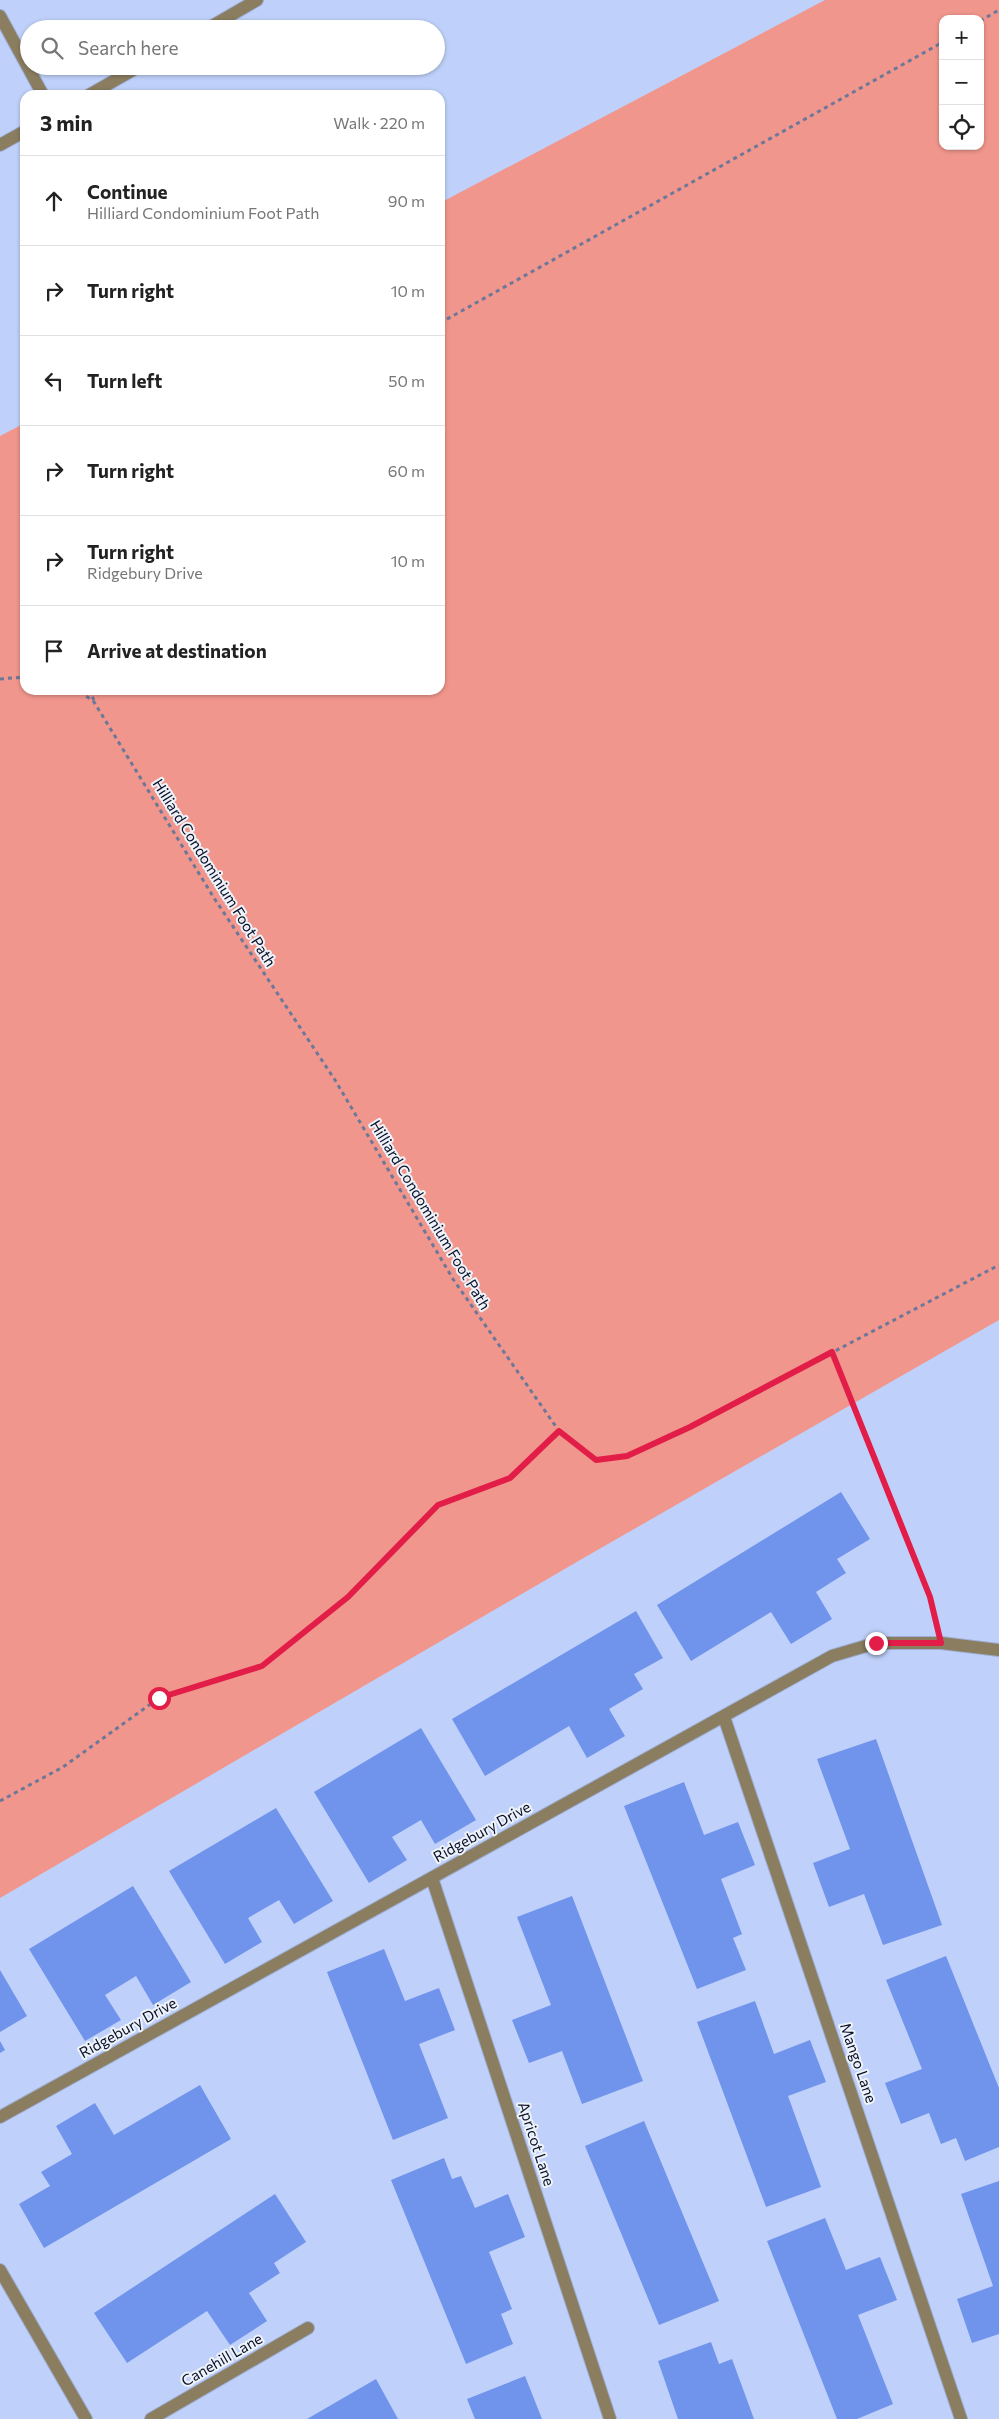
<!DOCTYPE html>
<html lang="en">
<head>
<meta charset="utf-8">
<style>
	body { margin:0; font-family:Commissioner,sans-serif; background:#f2f2f2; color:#222 }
	.controls { position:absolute; right:15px; top:15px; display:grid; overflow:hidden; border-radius:10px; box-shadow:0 1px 4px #0004 }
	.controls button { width:45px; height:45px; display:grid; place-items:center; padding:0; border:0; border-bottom:1px solid #e0e0e0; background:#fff; color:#222; font:25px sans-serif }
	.stop { position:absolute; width:15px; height:15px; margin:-11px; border:4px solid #e11d48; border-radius:50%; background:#fff }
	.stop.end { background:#e11d48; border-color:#fff; box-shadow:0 1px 5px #0008 }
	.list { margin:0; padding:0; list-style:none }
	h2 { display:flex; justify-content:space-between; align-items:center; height:65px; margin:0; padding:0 20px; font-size:21px }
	h2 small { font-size:16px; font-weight:400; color:#767676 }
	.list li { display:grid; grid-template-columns:32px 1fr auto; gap:15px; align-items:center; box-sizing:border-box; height:90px; padding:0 20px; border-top:1px solid #e0e0e0 }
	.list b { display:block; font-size:19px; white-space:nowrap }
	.list p { margin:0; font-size:16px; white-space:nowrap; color:#767676 }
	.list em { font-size:16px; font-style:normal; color:#767676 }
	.icon { flex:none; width:28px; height:28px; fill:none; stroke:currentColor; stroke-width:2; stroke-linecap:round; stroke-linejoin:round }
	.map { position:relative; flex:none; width:999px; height:2419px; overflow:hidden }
	.search { position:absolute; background:#fff; box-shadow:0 1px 4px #0004; left:20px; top:20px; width:425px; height:55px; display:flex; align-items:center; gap:12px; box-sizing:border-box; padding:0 18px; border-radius:28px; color:#767676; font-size:19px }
	.panel { position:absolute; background:#fff; box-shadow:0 1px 4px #0004; left:20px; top:90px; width:425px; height:605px; border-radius:15px }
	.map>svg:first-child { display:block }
</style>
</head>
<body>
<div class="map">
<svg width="999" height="2419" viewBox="0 0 999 2419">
	<rect width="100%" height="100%" fill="#bfd1fa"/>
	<!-- green -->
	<path fill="#f0968c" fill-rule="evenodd" d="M825,0H999V1320L587,1556L0,1898V436L25,423V690H440V203ZM943,19H980V146H943Z"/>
	<!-- building -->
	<path fill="#7093ec" d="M841,1492L870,1539L837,1559L846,1573L816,1592L832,1619L791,1644L771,1612L691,1661L657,1605Z
		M636,1611L663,1658L634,1674L643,1689L609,1709L625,1736L587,1758L569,1726L485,1776L452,1719Z
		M421,1728L476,1820L435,1844L421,1820L392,1837L407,1860L369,1883L314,1792Z
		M876,1739L942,1925L883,1945L864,1894L829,1907L813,1863L850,1849L817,1759Z
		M684,1782L704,1835L738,1822L755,1865L721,1879L742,1934L733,1938L746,1970L697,1989L624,1806Z
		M276,1808L333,1901L294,1924L279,1900L248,1918L262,1942L225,1964L169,1871Z
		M133,1886L191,1982L153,2005L136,1976L105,1995L121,2020L85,2041L29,1949Z
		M572,1896L643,2081L582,2104L562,2051L529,2063L512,2020L551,2005L517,1917Z
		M384,1949L405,2001L439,1988L455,2030L419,2044L448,2118L393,2140L327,1972Z
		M946,1956L999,2088V2147L965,2161L956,2138L941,2144L929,2113L901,2124L885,2083L922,2069L886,1980Z
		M0,1970L27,2016L0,2032Z
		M755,2001L774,2054L810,2040L826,2082L788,2096L821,2187L766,2207L697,2022Z
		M0,2041L5,2050L0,2053Z
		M200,2085L231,2139L44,2248L19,2204L50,2186L41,2172L72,2154L56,2126L95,2103L114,2135Z
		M644,2121L719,2301L659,2325L585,2146Z
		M444,2158L452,2179L461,2176L475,2208L508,2194L525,2237L489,2252L512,2309L501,2314L513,2344L466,2364L391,2180Z
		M999,2181V2334L972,2343L957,2299L993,2286L961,2194Z
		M275,2194L306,2242L274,2263L280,2273L249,2293L267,2321L230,2345L207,2311L127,2363L94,2313Z
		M825,2218L846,2270L880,2257L897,2300L858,2315L893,2404L857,2419H837L767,2241Z
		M711,2342L719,2364L732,2359L754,2419H678L658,2361Z
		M525,2376L542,2419H475L467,2399Z
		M376,2379L398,2419H307Z"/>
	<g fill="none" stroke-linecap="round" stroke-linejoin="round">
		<!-- minor casing -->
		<g stroke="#9eaed4" stroke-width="14">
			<path id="minor" d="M0,16L43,95
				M207,29L257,0
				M89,95L140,66
				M0,145L25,131
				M724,1717L961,2419
				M432,1878L610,2419
				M0,2117L832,1656L876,1643H941L999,1650
				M0,2270L86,2419
				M151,2419L308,2328"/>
		</g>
		<!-- path -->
		<path stroke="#6b7899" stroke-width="3" stroke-dasharray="4 4" stroke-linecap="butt" d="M980,21L999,10
			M440,323L943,42
			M0,679L25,677
			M88,690L94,700
			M832,1352L930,1597L935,1619
			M559,1431L596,1460L627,1455L690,1427L999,1265
			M0,1801L63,1767L159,1698L262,1666L348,1597L438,1505L510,1478L559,1431L453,1279L335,1080L214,898L94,702L78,690"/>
		<!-- minor -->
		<use href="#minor" stroke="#8b7e60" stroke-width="12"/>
	</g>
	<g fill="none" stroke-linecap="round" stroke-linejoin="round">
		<!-- route -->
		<path stroke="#e11d48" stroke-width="6" d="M159,1698L262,1666L348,1597L438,1505L510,1478L559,1431L596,1460L627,1456L690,1427L832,1352L930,1597L941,1643H876"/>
	</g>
	<g text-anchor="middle" stroke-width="4" stroke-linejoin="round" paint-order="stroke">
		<!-- street labels -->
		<g font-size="15" fill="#070f27" stroke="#eef2f9">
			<text transform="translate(214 873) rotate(58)" y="5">Hilliard Condominium Foot Path</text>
			<text transform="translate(430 1215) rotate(59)" y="5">Hilliard Condominium Foot Path</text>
			<text transform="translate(482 1832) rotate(-29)" y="5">Ridgebury Drive</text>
			<text transform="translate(128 2028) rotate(-29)" y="5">Ridgebury Drive</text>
			<text transform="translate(858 2063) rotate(71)" y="5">Mango Lane</text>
			<text transform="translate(536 2144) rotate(72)" y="5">Apricot Lane</text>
			<text transform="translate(222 2360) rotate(-30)" y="5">Canehill Lane</text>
		</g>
	</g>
</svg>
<div class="controls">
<button>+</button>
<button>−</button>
<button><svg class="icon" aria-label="locate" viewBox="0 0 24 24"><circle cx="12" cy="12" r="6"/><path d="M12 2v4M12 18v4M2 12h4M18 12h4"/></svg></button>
</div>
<div class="stop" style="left:159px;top:1698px"></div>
<div class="stop end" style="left:876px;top:1643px"></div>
<div class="search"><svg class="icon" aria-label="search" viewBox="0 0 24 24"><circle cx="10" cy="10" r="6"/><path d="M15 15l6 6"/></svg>Search here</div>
<section class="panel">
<h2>3 min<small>Walk · 220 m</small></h2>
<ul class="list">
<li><svg class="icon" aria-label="ahead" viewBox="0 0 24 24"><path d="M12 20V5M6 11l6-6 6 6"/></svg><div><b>Continue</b><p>Hilliard Condominium Foot Path</p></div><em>90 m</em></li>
<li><svg class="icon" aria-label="right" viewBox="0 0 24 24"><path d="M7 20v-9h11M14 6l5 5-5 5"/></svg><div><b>Turn right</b></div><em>10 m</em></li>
<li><svg class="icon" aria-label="left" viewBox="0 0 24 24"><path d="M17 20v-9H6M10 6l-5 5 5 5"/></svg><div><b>Turn left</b></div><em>50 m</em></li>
<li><svg class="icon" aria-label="right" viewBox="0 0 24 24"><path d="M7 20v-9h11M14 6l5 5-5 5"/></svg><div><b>Turn right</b></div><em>60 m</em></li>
<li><svg class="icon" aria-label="right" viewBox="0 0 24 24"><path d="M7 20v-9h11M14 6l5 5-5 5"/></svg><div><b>Turn right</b><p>Ridgebury Drive</p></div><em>10 m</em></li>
<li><svg class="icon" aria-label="arrive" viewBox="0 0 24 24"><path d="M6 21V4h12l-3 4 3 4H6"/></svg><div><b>Arrive at destination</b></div></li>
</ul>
</section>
</div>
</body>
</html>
